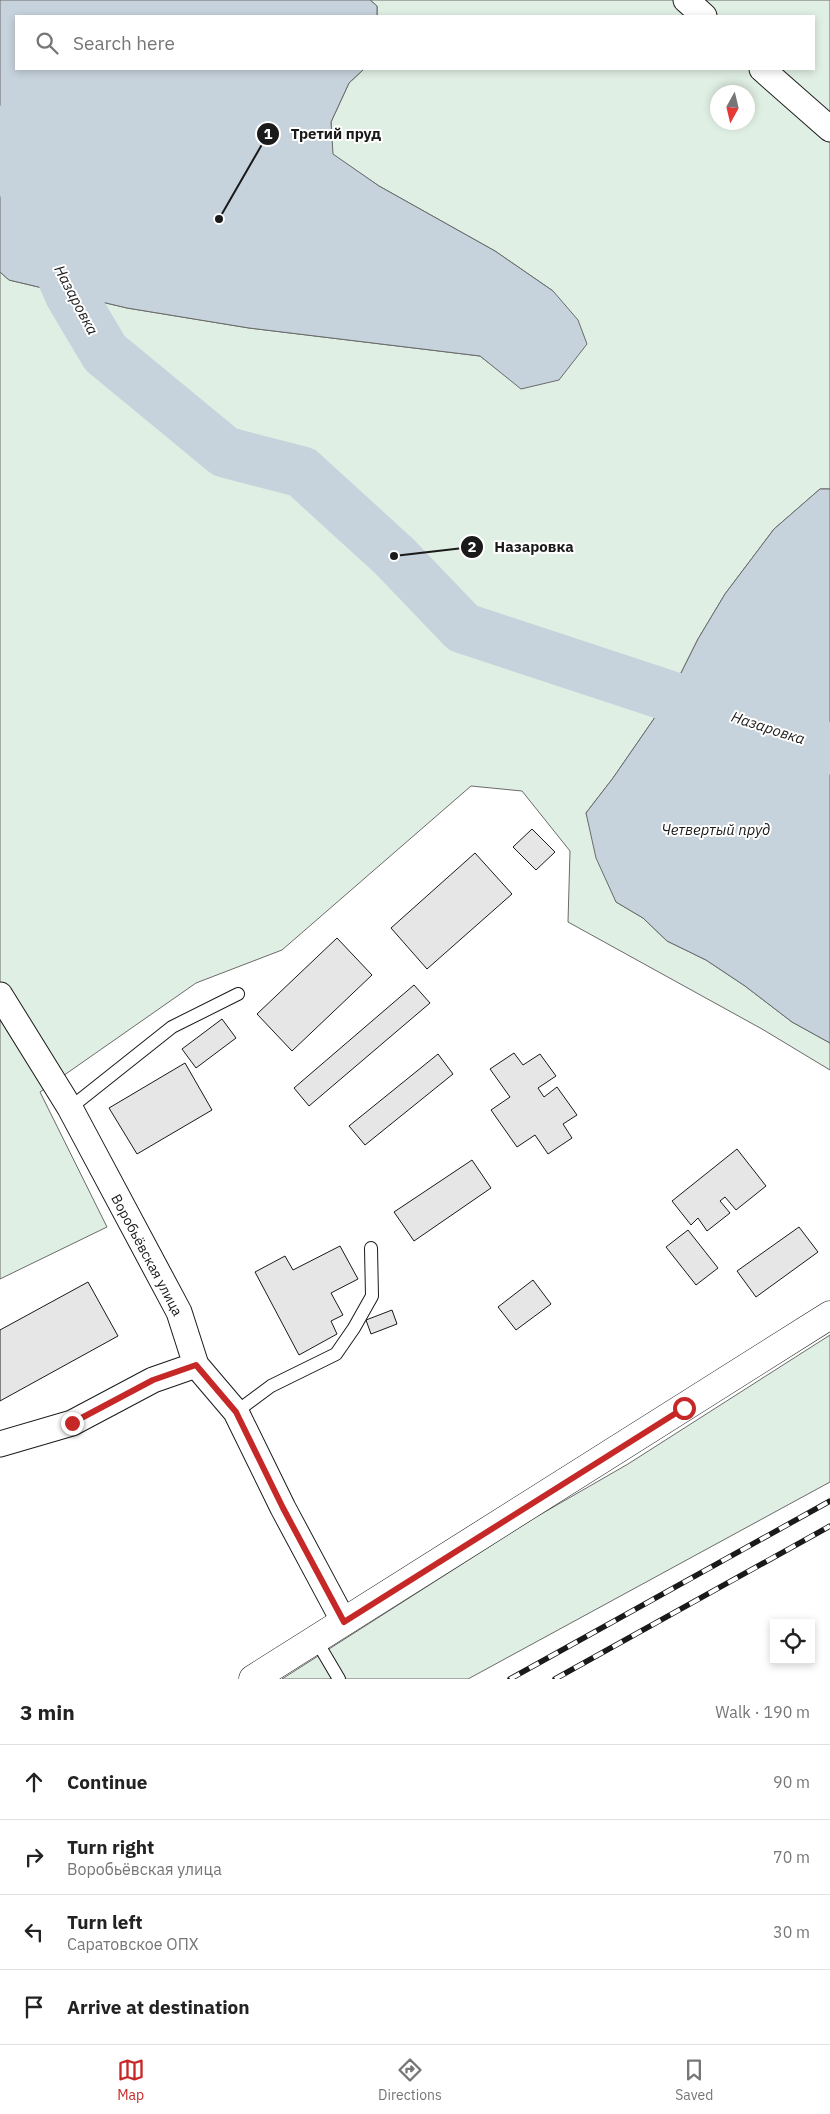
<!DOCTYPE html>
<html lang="en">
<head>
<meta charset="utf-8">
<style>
	body { margin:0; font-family:"IBM Plex Sans",sans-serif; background:#f2f2f2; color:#222 }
	.controls { position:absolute; right:15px; bottom:15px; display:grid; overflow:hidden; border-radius:0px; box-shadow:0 2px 8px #0003 }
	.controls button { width:45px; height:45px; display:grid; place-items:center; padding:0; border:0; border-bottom:1px solid #e0e0e0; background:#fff; color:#222; font:25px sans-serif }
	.compass { position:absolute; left:710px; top:85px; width:45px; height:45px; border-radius:50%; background:#fff; box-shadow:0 2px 8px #0003; rotate:188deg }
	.stop { position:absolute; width:15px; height:15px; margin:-11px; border:4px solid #c62828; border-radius:50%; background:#fff }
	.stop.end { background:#c62828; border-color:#fff; box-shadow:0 1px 5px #0008 }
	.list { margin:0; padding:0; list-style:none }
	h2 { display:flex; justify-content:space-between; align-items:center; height:65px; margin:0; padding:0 20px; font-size:21px }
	h2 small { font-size:16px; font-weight:400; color:#767676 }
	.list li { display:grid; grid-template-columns:32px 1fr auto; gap:15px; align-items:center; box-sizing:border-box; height:75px; padding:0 20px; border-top:1px solid #e0e0e0 }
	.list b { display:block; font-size:19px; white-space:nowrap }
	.list p { margin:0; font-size:16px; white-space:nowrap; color:#767676 }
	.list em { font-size:16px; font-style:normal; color:#767676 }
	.icon { flex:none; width:28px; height:28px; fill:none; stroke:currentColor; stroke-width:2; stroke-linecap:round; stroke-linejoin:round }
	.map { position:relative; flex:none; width:830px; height:1679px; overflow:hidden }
	.search { position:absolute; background:#fff; box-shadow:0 2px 8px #0003; left:15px; right:15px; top:15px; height:55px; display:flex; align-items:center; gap:12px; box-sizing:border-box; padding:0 18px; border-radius:0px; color:#767676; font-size:19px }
	.sheet { height:365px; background:#fff }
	nav { display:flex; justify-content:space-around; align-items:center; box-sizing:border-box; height:70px; border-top:1px solid #e0e0e0; background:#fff; font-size:14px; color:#767676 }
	nav a { display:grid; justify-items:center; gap:2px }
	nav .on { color:#c62828 }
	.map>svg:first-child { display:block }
</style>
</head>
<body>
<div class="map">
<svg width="830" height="1679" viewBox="0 0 830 1679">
	<rect width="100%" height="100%" fill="#fff"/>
	<!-- green -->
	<path fill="#e0efe3" stroke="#6a6a6a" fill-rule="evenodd" d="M370,0H830V489H820L774,529L725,594L698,639L669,697L613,778L586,813L616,902L643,918L667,941L706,960L745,986L792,1022L830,1043V1070L762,1029L568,922L570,851L522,791L471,786L282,950L196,983L40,1092L107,1227L0,1279V272L9,280L127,308L249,328L480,356L521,388L553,291L495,251L379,186L332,154L331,122L349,83L364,69H814V16H377V6ZM718,92H748V122H718Z
		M830,1335V1482L468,1679H282L536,1517L628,1464Z"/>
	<!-- water -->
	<path fill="#c6d2dc" stroke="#6a6a6a" d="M0,0H370L377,6V16H16V69H364L349,83L331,122L333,154L379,186L495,251L553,291L578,320L587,344L559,380L521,389L480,356L249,328L127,308L9,280L0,272Z
		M820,489H830V1043L792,1022L745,986L706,960L667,941L643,918L616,902L596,858L586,813L613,778L669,697L698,639L725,594L774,529Z"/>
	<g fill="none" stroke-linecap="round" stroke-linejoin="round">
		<!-- river -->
		<path stroke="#c6d2dc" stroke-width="51" d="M0,131L70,294L105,353L225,452L302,472L394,556L463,628L830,749"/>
	</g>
	<!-- building -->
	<path fill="#e6e6e6" stroke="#1a1a1a" d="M532,829L555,852L536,870L513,847Z
		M475,853L512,894L427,969L391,928Z
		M337,938L372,975L292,1051L257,1014Z
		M414,985L430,1003L309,1106L294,1088Z
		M222,1019L236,1038L196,1068L182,1049Z
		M514,1053L523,1065L540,1054L556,1076L538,1088L544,1097L557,1087L577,1115L563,1124L572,1138L548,1154L535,1135L517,1147L491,1110L510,1097L490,1069Z
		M438,1054L453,1074L365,1145L349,1126Z
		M185,1063L212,1110L137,1154L109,1108Z
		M737,1149L766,1186L736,1210L725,1197L720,1201L730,1213L707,1231L698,1218L691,1225L672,1201Z
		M472,1160L491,1188L414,1241L394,1212Z
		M799,1227L818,1252L756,1297L737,1271Z
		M688,1230L718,1268L696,1285L666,1247Z
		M340,1246L358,1279L331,1293L343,1315L331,1321L337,1334L299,1355L255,1272L285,1256L293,1270Z
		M533,1280L551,1304L516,1330L498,1307Z
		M88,1282L118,1336L0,1401V1330Z
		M392,1310L397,1324L371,1334L366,1320Z"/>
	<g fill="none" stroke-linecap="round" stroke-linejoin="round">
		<!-- lane casing -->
		<g stroke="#1a1a1a" stroke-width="14">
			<path id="lane" d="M70,1108L172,1027L238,994
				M236,1412L271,1386L336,1354L354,1328L372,1296L371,1248
				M316,1640L339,1679"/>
		</g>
		<!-- street casing -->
		<g stroke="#1a1a1a" stroke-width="27">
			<path id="street" d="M686,0L704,16
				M762,69L830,129
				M0,995L70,1108L179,1312L196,1365L236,1412L283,1508L344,1622
				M0,1444L72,1423L153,1380L196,1365"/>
		</g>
		<!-- secondary casing -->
		<g stroke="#1a1a1a" stroke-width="29">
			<path id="secondary" d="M253,1679L830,1315"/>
		</g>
		<!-- lane -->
		<use href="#lane" stroke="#fff" stroke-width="12"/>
		<!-- street -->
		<use href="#street" stroke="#fff" stroke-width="25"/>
		<!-- secondary -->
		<use href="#secondary" stroke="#fff" stroke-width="28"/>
		<!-- rail casing -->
		<g stroke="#1a1a1a" stroke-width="5.5">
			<path id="rail" d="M510,1679L830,1501
				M555,1679L830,1526"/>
		</g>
		<!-- rail -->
		<use href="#rail" stroke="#fff" stroke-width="4" stroke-dasharray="11" stroke-linecap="butt"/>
	</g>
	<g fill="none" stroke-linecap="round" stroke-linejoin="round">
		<!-- route -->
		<path stroke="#c62828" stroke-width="6" d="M72,1423L153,1380L196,1365L236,1412L283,1508L344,1622L684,1408"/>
	</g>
	<g text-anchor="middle" stroke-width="4" stroke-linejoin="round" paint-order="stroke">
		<!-- street labels -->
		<g font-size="14" fill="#1a1a1a" stroke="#fff">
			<text transform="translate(147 1255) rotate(62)" y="5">Воробьёвская улица</text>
		</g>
		<!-- water labels -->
		<g font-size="15" font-style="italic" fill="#1a1a1a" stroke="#fff">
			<text transform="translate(76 300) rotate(62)" y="5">Назаровка</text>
			<text transform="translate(768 728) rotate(18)" y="5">Назаровка</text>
			<text x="716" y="835">Четвертый пруд</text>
		</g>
	</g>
	<!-- callouts -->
	<path fill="none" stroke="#1a1a1a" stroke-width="2" d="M219 219L268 134M394 556L472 547"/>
	<g fill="#1a1a1a" stroke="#fff" stroke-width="2">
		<circle cx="219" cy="219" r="5"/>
		<circle cx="394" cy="556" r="5"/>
		<circle cx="268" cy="134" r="12"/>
		<circle cx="472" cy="547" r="12"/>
	</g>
	<g font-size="15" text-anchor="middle" font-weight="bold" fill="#fff">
		<text x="268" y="139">1</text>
		<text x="472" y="552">2</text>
	</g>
	<g font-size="15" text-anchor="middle" font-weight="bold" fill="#1a1a1a" stroke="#fff" stroke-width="4" stroke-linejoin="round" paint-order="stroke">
		<text x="336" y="139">Третий пруд</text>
		<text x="534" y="552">Назаровка</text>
	</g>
</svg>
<div class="controls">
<button><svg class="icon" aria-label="locate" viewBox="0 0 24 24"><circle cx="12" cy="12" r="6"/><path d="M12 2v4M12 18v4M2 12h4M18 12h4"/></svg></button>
</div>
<svg class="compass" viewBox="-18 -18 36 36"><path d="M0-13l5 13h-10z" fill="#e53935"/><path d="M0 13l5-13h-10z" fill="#767676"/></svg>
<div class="stop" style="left:684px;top:1408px"></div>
<div class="stop end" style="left:72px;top:1423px"></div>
<div class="search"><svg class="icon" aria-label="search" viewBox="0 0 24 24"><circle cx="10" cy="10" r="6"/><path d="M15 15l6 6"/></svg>Search here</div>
</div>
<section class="sheet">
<h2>3 min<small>Walk · 190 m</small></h2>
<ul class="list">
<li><svg class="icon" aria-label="ahead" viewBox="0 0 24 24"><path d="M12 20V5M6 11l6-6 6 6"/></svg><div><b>Continue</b></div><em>90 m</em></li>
<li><svg class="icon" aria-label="right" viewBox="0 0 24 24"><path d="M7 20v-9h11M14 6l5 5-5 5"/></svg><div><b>Turn right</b><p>Воробьёвская улица</p></div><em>70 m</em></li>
<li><svg class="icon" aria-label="left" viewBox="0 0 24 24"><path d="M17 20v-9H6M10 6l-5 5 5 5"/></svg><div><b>Turn left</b><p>Саратовское ОПХ</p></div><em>30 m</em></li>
<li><svg class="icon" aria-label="arrive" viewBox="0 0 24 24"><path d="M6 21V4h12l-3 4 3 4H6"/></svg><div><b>Arrive at destination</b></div></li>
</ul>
</section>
<nav>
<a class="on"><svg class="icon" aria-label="map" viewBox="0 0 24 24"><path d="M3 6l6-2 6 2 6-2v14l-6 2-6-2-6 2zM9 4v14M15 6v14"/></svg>Map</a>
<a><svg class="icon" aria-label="directions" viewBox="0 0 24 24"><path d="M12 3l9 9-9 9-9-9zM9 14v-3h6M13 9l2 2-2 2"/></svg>Directions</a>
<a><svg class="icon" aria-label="saved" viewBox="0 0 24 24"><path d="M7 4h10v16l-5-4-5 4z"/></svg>Saved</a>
</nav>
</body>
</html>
